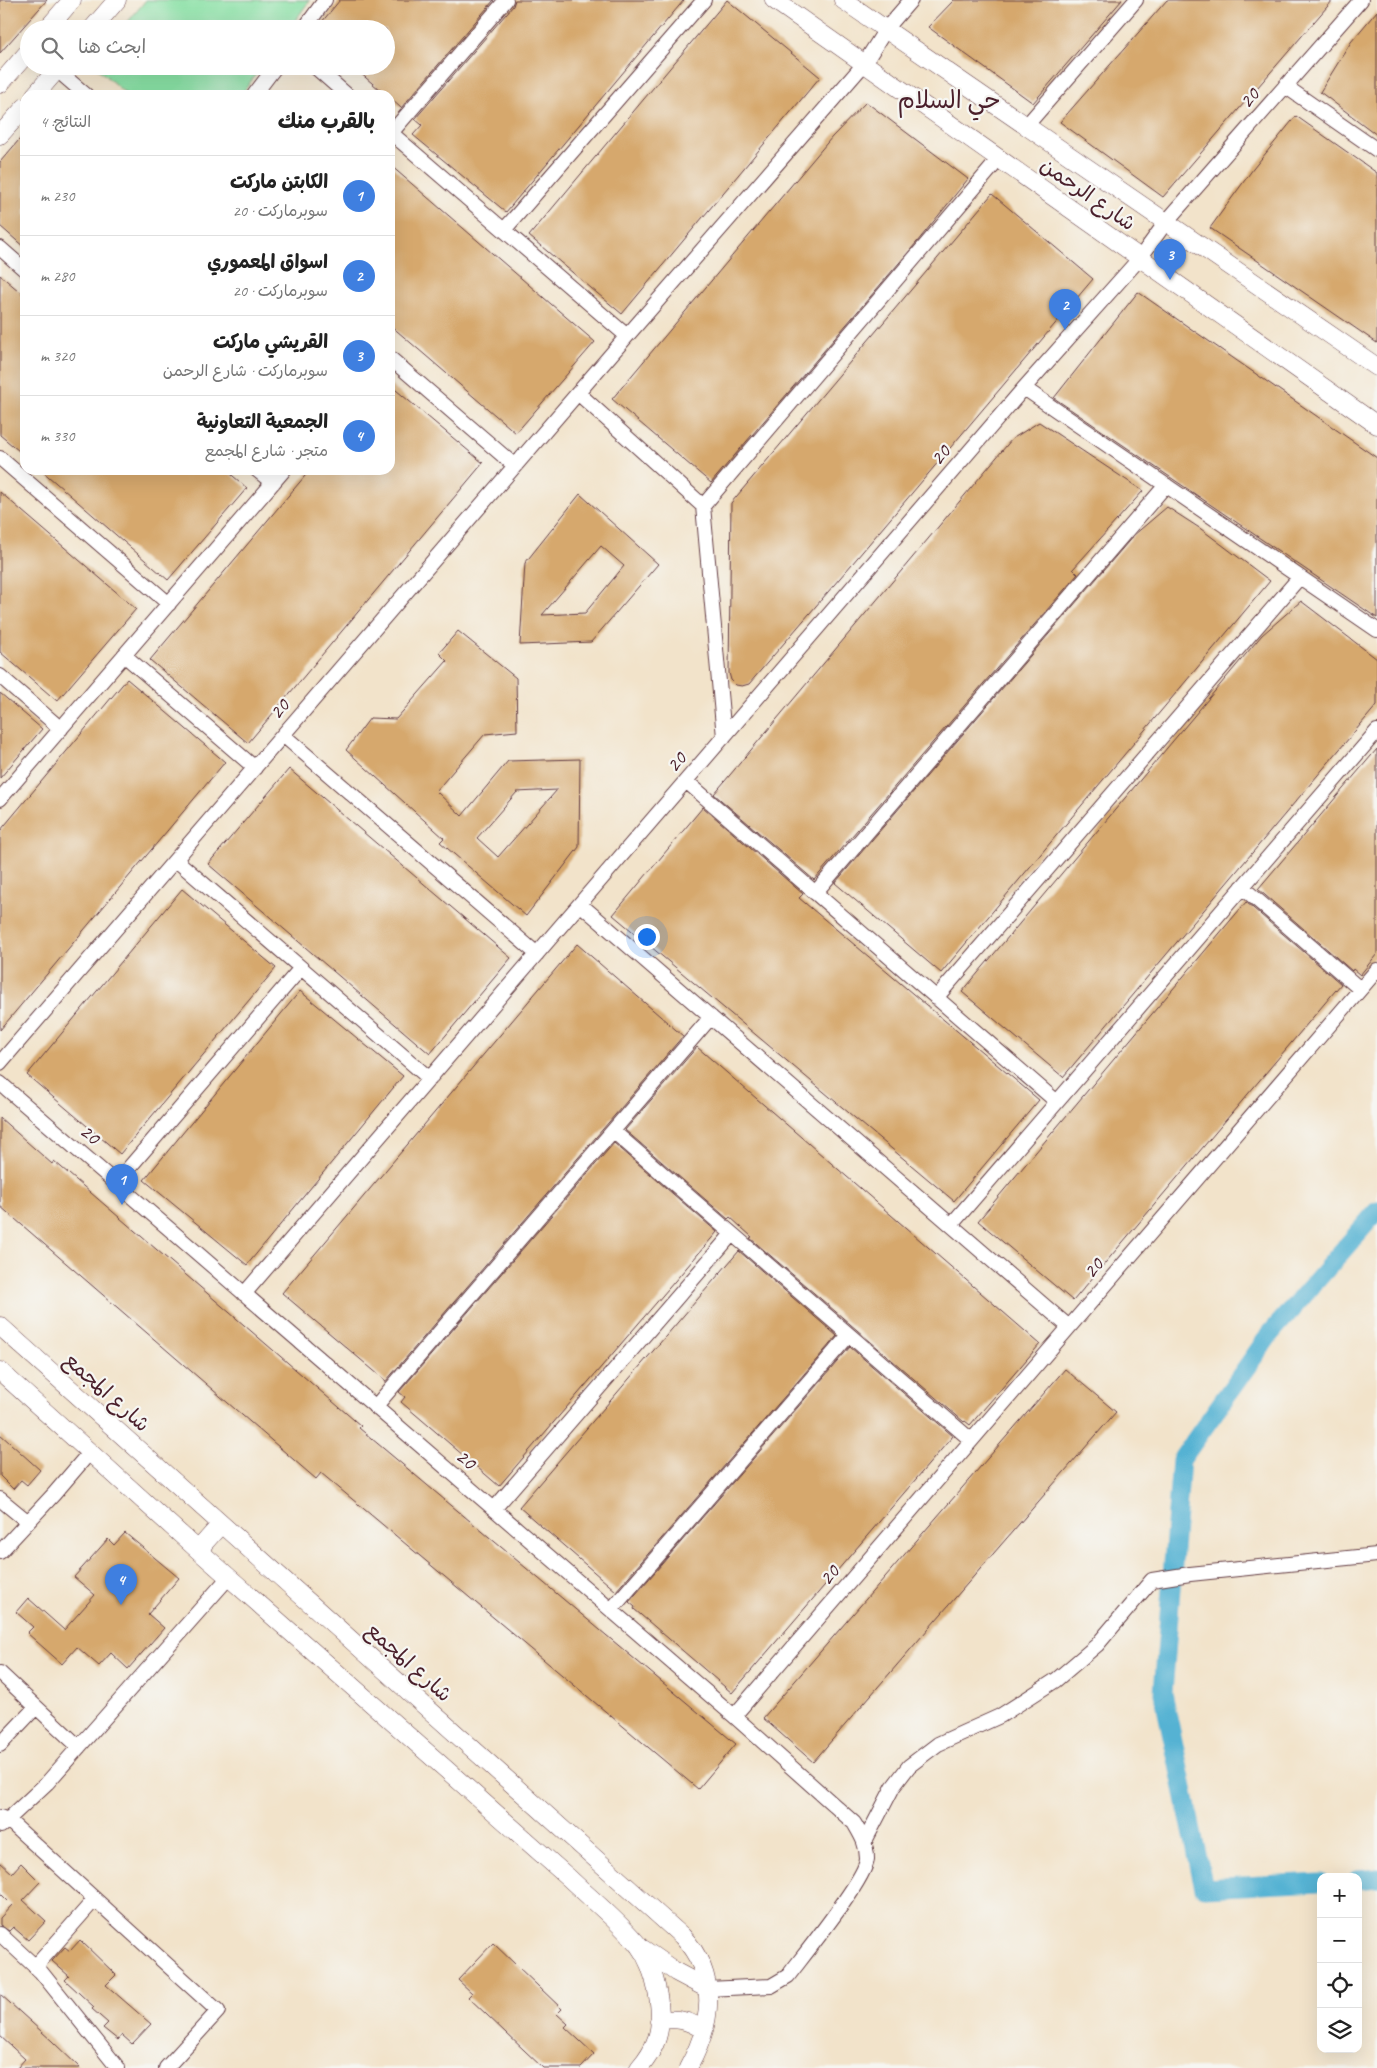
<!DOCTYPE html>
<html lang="ar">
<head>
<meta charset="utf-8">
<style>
	body { margin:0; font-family:Caveat,"Playpen Sans Arabic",sans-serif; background:#f6f6f6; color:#222; direction:rtl }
	.controls { position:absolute; right:15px; bottom:15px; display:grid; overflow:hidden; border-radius:10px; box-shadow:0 5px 20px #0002 }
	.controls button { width:45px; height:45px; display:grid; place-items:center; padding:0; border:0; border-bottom:1px solid #e0e0e0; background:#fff; color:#222; font:25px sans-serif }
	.you { position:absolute; left:646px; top:936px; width:18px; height:18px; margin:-12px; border:4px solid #fff; border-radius:50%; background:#1a73e8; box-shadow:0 0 0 8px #1a73e833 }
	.badge { display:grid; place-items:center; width:32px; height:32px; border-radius:50%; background:#d93025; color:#fff; font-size:16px; font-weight:700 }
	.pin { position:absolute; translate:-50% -41px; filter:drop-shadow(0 1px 2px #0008) }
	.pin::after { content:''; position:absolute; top:26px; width:18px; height:15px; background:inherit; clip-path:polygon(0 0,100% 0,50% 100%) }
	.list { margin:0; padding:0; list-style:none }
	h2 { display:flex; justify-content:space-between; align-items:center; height:65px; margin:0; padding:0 20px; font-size:21px }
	h2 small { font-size:16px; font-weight:400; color:#767676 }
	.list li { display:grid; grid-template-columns:32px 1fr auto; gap:15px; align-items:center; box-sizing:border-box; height:80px; padding:0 20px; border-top:1px solid #e0e0e0 }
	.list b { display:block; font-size:19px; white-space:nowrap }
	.list p { margin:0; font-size:16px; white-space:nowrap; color:#767676 }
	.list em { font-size:16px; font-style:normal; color:#767676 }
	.icon { flex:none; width:28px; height:28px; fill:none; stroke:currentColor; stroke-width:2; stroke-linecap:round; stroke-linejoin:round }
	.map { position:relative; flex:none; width:1377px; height:2068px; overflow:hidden; direction:ltr }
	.search { position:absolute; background:#fff; box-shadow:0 5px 20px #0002; left:20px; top:20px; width:375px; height:55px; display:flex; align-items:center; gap:12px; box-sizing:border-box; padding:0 18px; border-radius:28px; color:#767676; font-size:19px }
	.panel { position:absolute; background:#fff; box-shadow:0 5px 20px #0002; left:20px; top:90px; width:375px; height:385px; border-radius:15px; direction:rtl }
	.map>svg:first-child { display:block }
</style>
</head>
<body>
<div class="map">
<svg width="1377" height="2068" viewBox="0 0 1377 2068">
	<rect width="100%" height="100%" fill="#f6f6f2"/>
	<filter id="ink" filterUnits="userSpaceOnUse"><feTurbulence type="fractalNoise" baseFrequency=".02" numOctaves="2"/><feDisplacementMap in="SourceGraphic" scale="10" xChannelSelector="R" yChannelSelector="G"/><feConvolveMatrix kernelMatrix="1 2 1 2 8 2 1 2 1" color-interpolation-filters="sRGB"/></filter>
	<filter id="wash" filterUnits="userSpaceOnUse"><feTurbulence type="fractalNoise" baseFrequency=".0096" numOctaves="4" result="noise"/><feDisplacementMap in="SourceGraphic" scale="20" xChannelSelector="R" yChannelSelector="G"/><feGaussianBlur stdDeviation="1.12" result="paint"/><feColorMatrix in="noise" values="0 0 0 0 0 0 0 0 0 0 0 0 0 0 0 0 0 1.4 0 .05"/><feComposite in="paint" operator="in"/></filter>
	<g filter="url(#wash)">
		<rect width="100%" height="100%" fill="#f2e3ca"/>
		<!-- green -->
		<path fill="#88e0a4" stroke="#698068" d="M146,0H310L289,29H122Z
			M95,66H262L241,95H127Z"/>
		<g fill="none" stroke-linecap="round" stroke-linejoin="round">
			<!-- canal -->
			<path stroke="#54b2d3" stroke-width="19" d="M1358,1880L1377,1878
				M1321,1882L1204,1888L1163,1693L1181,1460L1270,1334L1377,1211"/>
		</g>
		<g id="blocks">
			<!-- building -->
			<path fill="#d6a86d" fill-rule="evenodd" d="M0,0H47L0,53Z
				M340,0H494L401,108L390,98V95H386L352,66H386V29H316Z
				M515,0H684L506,212L413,135L422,125L415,119L513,6Z
				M727,0L820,77L622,314L529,236Z
				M954,0H1122L1033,103L928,27Z
				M1167,0H1333L1163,197L1060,122Z
				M1377,11V135L1320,92L1351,42Z
				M866,102L968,179L917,242L711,483L612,399L832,137Z
				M1296,116L1377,173V343L1210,228L1253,169Z
				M25,133V248L0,226V162Z
				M390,165L595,342L516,433L390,325Z
				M992,194L1093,279L852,564L749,684L742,686L736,685L731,680L729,673L731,503Z
				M0,275L25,296V456L0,435Z
				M1138,292L1377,458V618L1054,398Z
				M390,385L483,463L248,743L150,660L310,470H390Z
				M1039,422L1143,491L1073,569L1078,574L814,880L714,794L1012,439Z
				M41,470H226L247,488L168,580Z
				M0,492L136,609L57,701L0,652Z
				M580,494L658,564L591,642L520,645L525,563ZM601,546L624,566L585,613L542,615Z
				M1167,507L1201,529L1270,581L941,973L835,883L1134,535Z
				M1301,601L1377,659V705L1063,1077L962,992L1262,635Z
				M458,631L516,678L517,731L485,734L436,791L462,816L508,761L580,759L579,847L526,916L440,842L444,838L346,750L370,718L396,719L447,661L439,653ZM557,790L498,857L477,838L517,792Z
				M127,679L225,762L0,1030V831Z
				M0,693L42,729L0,778Z
				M1377,749V954L1360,975L1353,969L1352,971L1258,889Z
				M289,769L511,958L430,1054L208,864Z
				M703,807L803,894L799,898L1039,1100L954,1201L613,915Z
				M182,889L276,968L120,1154L27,1075Z
				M1246,902L1341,984L1073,1301L978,1221Z
				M577,944L683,1036L386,1381L282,1293Z
				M300,991L403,1076L247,1265L144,1180Z
				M697,1047L1040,1344L970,1425L965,1421L964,1422L750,1238L752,1237L730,1217L728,1219L625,1130Z
				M0,1118L52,1164L54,1161L120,1218L361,1426L359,1428L736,1744L698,1789L321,1473L316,1479L0,1206Z
				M614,1143L717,1232L499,1486L401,1402L405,1397L399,1392Z
				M739,1251L837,1336L616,1591L519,1507Z
				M850,1347L953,1436L732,1693L634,1609L635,1607L629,1602Z
				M1065,1369L1116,1412L813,1762L763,1718Z
				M0,1434L40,1470L27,1485L21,1480L13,1489L0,1476Z
				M125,1533L179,1578L148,1614L164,1628L128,1669L111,1653L99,1666L77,1647L62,1664L27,1633L33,1627L16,1612L28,1598L64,1630L95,1595L74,1577L108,1539L114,1545Z
				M0,1862L12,1873L21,1863L40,1882L23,1900L46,1921L28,1940L13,1927L9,1931L0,1925V1918L12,1905L0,1893Z
				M80,1940L116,1975L106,1985L151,2024L132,2044L122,2035L118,2040L103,2028L108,2023L92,2009L94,2007L65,1980L69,1976L52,1961L65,1947L70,1951Z
				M493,1943L562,2009L557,2014L568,2024L565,2027L594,2054L581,2068H543L468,1997L472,1993L458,1980Z
				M0,1994L52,2041L80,2068H17L25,2059L0,2036Z"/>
		</g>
	</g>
	<g filter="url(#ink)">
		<use href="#blocks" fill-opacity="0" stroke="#633c43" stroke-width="1"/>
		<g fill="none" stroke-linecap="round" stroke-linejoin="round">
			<!-- minor casing -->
			<g stroke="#633c43" stroke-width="16">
				<path id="minor" d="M304,29L325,0
					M314,66L347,95
					M57,70L86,95
					M1285,86L1377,150
					M254,95L276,66
					M1026,126L1136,0
					M390,132L627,336
					M391,133L506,0
					M504,230L704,0
					M0,248L25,270
					M390,358L515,466
					M1024,388L1377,630
					M578,393L703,506L724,737
					M0,458L169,604
					M257,470L273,483
					M703,506L999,159
					M124,655L255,768
					M0,676L61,729
					M283,735L537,954
					M686,781L1057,1102
					M0,799L284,470
					M176,860L430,1079
					M1242,887L1360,989
					M815,893L1166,485
					M580,904L1069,1327
					M936,998L1299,578
					M0,1063L627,336L864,64L886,29L911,0
					M0,1083L734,1716L854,1823C861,1835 867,1844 867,1859C866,1879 803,1956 788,1976L771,1986L708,1989
					M613,1131L971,1440
					M116,1183L301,968
					M951,1225L1377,731
					M244,1294L1024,388L1140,258L1166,222L1361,0
					M375,1407L711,1017
					M0,1499L28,1522
					M494,1509L732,1234
					M0,1552L54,1494L90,1452
					M611,1610L849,1335
					M0,1673L79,1747
					M734,1716L1377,970
					M0,1745L36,1707
					M0,1817L8,1820L218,2011L166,2068
					M1,1826L47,1783L229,1577
					M865,1841L893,1787L909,1766L938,1744L1000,1716L1056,1680L1097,1645L1152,1580L1190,1574L1377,1555
					M0,1934L41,1972L118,2068
					M35,1967L95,1899"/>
			</g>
			<!-- tertiary casing -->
			<g stroke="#633c43" stroke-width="19">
				<path id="tertiary" d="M774,0L1377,425
					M843,0L1377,367
					M47,29L72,0
					M92,29L117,0
					M0,84L29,51
					M35,95L60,66
					M0,135L25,107
					M0,1326L682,1936C719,1976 713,2023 688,2068
					M0,1371L198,1550L569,1878C592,1900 619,1921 639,1946C655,1967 665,2013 657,2038C653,2050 647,2059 639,2068
					M198,1550L221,1524
					M643,1949L676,1972L708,1989
					M659,2021C676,2017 689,2020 703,2030"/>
			</g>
			<!-- minor -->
			<use href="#minor" stroke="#fff" stroke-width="14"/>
			<!-- tertiary -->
			<use href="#tertiary" stroke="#fff" stroke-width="18"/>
		</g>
	</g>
	<g text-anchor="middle" stroke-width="4.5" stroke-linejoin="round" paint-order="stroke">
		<!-- street labels -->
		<g font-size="21" fill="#4a1f2b" stroke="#f6f6f2">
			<text transform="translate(1249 98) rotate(-49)" y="7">20</text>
			<text transform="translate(1088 194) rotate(35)" y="7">شارع الرحمن</text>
			<text transform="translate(940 455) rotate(-49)" y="7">20</text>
			<text transform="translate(279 709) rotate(-49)" y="7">20</text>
			<text transform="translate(676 762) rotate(-49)" y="7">20</text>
			<text transform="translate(90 1134) rotate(41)" y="7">20</text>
			<text transform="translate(1093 1268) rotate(-49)" y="7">20</text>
			<text transform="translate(107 1392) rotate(42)" y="7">شارع المجمع</text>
			<text transform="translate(466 1459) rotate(41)" y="7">20</text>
			<text transform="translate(829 1575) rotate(-49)" y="7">20</text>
			<text transform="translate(409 1662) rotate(42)" y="7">شارع المجمع</text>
		</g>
		<!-- quarter labels -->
		<g font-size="24" fill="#4a1f2b" stroke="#f6f6f2">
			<text x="949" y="108">حي السلام</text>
		</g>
	</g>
</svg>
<div class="controls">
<button>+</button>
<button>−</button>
<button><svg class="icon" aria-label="locate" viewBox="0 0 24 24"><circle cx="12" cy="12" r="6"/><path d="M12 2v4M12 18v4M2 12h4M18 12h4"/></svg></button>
<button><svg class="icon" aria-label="layers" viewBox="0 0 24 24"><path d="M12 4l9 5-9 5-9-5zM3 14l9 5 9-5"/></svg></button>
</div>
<div class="you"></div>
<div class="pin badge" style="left:122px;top:1205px;background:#3f7fe0">1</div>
<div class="pin badge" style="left:1065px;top:330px;background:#3f7fe0">2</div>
<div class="pin badge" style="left:1170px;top:280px;background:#3f7fe0">3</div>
<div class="pin badge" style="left:121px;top:1605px;background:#3f7fe0">4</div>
<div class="search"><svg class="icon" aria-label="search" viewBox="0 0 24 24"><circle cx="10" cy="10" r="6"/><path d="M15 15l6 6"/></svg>ابحث هنا</div>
<section class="panel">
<h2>بالقرب منك<small>النتائج: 4</small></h2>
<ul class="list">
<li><span class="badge" style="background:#3f7fe0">1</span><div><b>الكابتن ماركت</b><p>سوبرماركت · 20</p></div><em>230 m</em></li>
<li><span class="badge" style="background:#3f7fe0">2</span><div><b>اسواق المعموري</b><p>سوبرماركت · 20</p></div><em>280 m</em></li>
<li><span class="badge" style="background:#3f7fe0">3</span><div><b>القريشي ماركت</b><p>سوبرماركت · شارع الرحمن</p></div><em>320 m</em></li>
<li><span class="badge" style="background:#3f7fe0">4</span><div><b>الجمعية التعاونية</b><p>متجر · شارع المجمع</p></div><em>330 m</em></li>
</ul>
</section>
</div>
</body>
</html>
